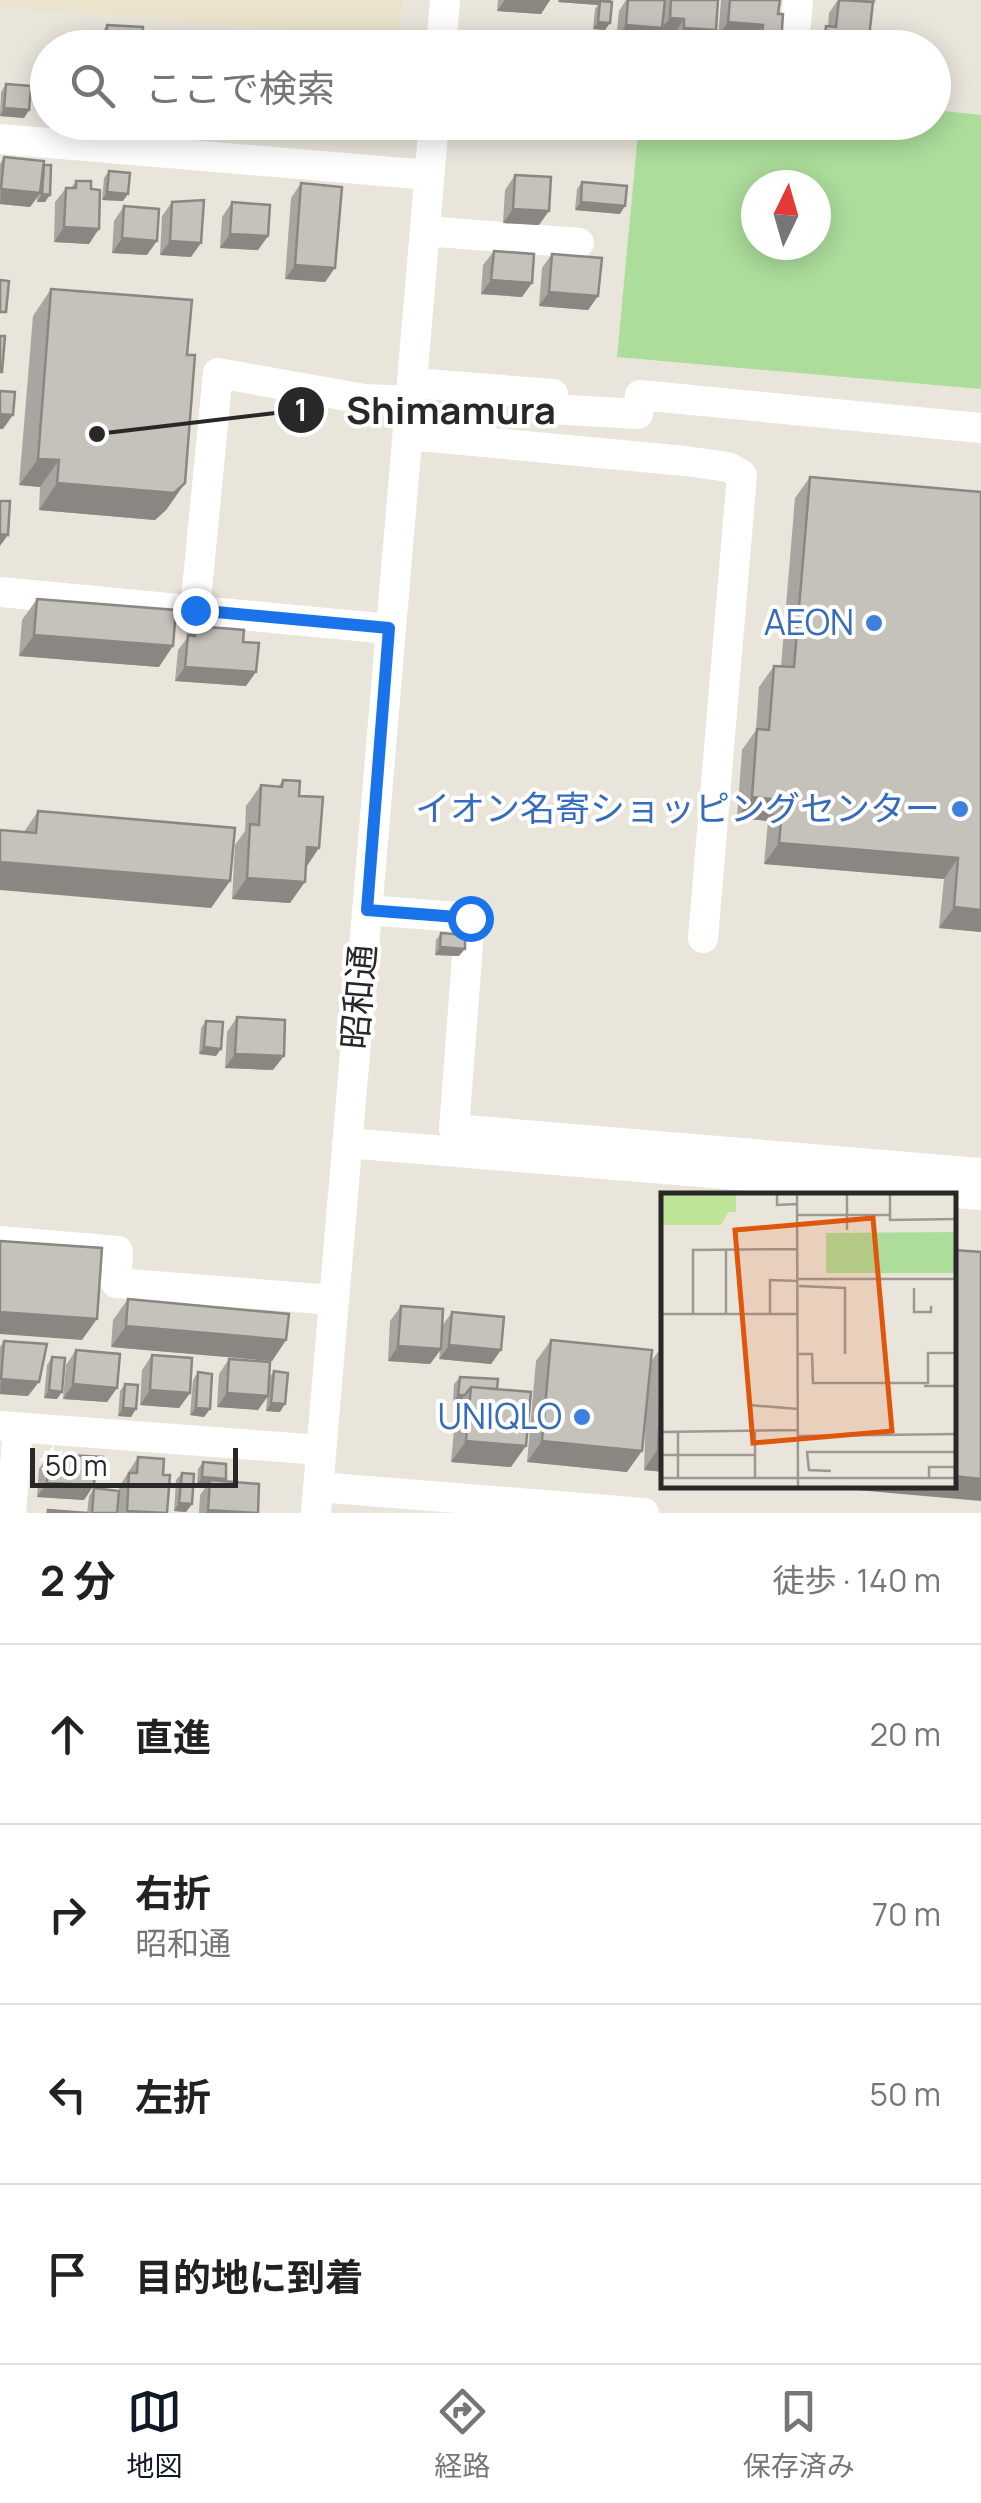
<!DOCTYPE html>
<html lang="ja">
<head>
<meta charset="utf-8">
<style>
	body { margin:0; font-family:Manrope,"Noto Sans JP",sans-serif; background:#f2f2f2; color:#222 }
	.compass { position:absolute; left:741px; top:170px; width:90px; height:90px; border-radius:50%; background:#fff; box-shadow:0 5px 25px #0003; rotate:5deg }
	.scale { position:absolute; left:30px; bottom:25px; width:208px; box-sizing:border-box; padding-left:10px; border:5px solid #282828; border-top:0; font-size:28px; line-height:35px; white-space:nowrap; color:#282828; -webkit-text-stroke:8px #fff; paint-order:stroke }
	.stop { position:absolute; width:30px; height:30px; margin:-22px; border:8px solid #1a73e8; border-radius:50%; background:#fff }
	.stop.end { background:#1a73e8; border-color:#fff; box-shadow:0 2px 10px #0008 }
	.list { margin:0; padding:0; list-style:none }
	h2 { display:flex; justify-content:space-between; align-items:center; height:130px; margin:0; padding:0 40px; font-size:42px }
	h2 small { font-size:32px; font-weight:400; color:#767676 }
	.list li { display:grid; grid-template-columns:65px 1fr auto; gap:30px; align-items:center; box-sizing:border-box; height:180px; padding:0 40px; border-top:2px solid #e0e0e0 }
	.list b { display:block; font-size:38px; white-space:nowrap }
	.list p { margin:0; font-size:32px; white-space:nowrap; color:#767676 }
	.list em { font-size:32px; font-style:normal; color:#767676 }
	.icon { flex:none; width:55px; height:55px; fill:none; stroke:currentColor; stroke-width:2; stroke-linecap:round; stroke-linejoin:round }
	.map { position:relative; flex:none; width:981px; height:1513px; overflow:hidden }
	.search { position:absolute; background:#fff; box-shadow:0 5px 25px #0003; left:30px; right:30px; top:30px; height:110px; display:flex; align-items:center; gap:25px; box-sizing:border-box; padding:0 35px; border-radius:55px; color:#767676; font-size:38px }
	.sheet { height:850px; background:#fff }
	nav { display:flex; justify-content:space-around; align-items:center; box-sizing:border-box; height:140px; border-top:2px solid #e0e0e0; background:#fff; font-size:28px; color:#767676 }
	nav a { display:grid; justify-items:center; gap:5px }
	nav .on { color:#111827 }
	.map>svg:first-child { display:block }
</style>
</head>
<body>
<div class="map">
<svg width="981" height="1513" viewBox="0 0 981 1513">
	<rect width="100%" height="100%" fill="#eae5db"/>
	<!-- education -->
	<path fill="#ebe3cb" d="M0,0H403L400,39L0,6Z"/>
	<!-- green -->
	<path fill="#acdd9b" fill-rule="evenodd" d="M934,110L981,115V389L617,357L639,123L934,122ZM756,185H816V245H756Z"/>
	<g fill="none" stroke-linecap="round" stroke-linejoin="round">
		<!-- minor -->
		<path stroke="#fff" stroke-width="30" d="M441,48L445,0
			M794,48L798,0
			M0,139L429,175
			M425,231L579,243
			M414,383L553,394L550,409L638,414L640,395L981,428
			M409,435L685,461L728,467L742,475L703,938
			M0,592L389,629
			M195,610L218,373L364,399L412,401
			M367,910L470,918L454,1129L981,1173
			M347,1143L981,1195
			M0,1241L118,1251L116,1283L334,1300
			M0,1426L321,1450
			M318,1487L644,1513
			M11,1513L18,1428
			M316,1513L434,122"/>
	</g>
	<!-- wall -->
	<path fill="#a9a6a1" d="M498,0H550L541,14L497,11Z
		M558,0H611L605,30L593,29L595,9L598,5L558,2Z
		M626,0H718L705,45L674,42V34L659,32L652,43L616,40L619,11Z
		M721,0H780L778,14L781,44L779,48H752L753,40L718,37Z
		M838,0H876L873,6L868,48H815L816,41L828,26L829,13Z
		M107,25L142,48H97V39Z
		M6,84L29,110L24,118L0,116L1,92Z
		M4,157L44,161L45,202H37V198L30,207L0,204V164Z
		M109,171L123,201L102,200L104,178Z
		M515,175L539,225L503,223L505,190Z
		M76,181L91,189L89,244L54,242L55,202L66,188H71Z
		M582,182L620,214L575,210L577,189Z
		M301,183L325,282L285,279L291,198Z
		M172,202L191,257L160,255L162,216Z
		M232,202L268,236L258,250L220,248L222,217Z
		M124,206L147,255L112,253L114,221Z
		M494,251L522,297L481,294L483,265Z
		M552,254L598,296L588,310L539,306L542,268Z
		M51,289L187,355L185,483L166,510L155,520L39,510L40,487L19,485L33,316Z
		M810,477L981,492V932L939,928L944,879L764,864L768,821L737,818L742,750L756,730L759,687L774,666H781L795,498Z
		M37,599L159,667L19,656L22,620Z
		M196,626L243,642L246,686L175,681L178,650Z
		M283,780L299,796L306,867L290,903L232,899L235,845L245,831L246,806L261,785L278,787Z
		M38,811L230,881L211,908L24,832Z
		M441,933L459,956L435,955L436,940Z
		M237,1017L273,1070L225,1068L227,1032Z
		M206,1021L216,1056L199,1054L201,1028Z
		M128,1299L286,1340L272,1361L111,1347L113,1320Z
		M401,1306L442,1326L452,1312L501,1350L491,1364L439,1359L440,1351L430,1364L388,1361L390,1321Z
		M551,1340L650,1363L663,1345L664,1472L644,1470L646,1406L627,1472L527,1462L536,1361Z
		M4,1341L28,1396L0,1394V1347Z
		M76,1350L117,1388L107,1402L63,1399L66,1365Z
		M152,1355L190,1393L179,1408L140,1405L142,1370Z
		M52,1357L57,1399L44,1398L47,1365Z
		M229,1359L269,1378L274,1371L280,1412L266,1411L267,1397L258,1410L217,1407L219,1374Z
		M198,1372L210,1409L204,1417L190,1415L193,1380Z
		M460,1377L497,1389L511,1467L451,1462L456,1408L460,1402H453L454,1384Z
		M125,1384L136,1409L131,1417L118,1416L120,1391Z
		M49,1454L94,1481V1485L84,1500L37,1497L39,1469Z
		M138,1457L163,1475L167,1513H46L48,1510L87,1513L89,1496L94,1488L119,1491V1487Z
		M203,1462L226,1479L224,1481L258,1513H199L200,1495L207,1485L197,1484L198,1469Z
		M182,1473L192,1504L186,1512L174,1511L176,1480Z"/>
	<!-- shaded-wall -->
	<path fill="#8a8783" d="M505,0H550L541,14L497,11Z
		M560,0H611L607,5L600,1L598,5L558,2Z
		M670,18L684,19L674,34L659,32Z
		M598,22L610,23L605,30L593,29Z
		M728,22L763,25L753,40L718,37Z
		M626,25L662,28L652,43L616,40Z
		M684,28L716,30L705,45L674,42Z
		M761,42L781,44L779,48H758Z
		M824,42L868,48H820Z
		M4,108L29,110L24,118L0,116Z
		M1,189L40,193L30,207L0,204Z
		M107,192L128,194L123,201L102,200Z
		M42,194L50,195L45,202H37Z
		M581,202L625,206L620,214L575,210Z
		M513,209L549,211L539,225L503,223Z
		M64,227L99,229L89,244L54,242Z
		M230,234L268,236L258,250L220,248Z
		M122,238L157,241L147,255L112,253Z
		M170,241L201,243L191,257L160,255Z
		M295,265L335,268L325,282L285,279Z
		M491,280L532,283L522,297L481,294Z
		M549,292L598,296L588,310L539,306Z
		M0,414L13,415L3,429H0Z
		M38,459L59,460L40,487L19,485Z
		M57,483H185L166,510L155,520L39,510Z
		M0,534L8,535L0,546Z
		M34,635L173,646L159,667L19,656Z
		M185,667L256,672L246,686L175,681Z
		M752,797L783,800L768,821L737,818Z
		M779,843L958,858L944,879L764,864Z
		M307,847L319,848L305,869Z
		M0,862L230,881L211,908L0,890Z
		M247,878L305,882L290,903L232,899Z
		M954,907L981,910V932L939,928Z
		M440,947L465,949L459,956L435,955Z
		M204,1047L221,1049L216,1056L199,1054Z
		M235,1054L284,1056L273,1070L225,1068Z
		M0,1312L97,1319L82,1340L0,1334Z
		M126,1326L286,1340L272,1361L111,1347Z
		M449,1345L501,1350L491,1364L439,1359Z
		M398,1346L441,1349L430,1364L388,1361Z
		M1,1379L39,1382L28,1396L0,1394Z
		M73,1384L117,1388L107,1402L63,1399Z
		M49,1390L62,1392L57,1399L44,1398Z
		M150,1390L190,1393L179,1408L140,1405Z
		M227,1393L268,1396L258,1410L217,1407Z
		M458,1395H465L460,1402H453Z
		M271,1403L285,1404L280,1412L266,1411Z
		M123,1408L136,1409L131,1417L118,1416Z
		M196,1408L210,1409L204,1417L190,1415Z
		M466,1441L526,1446L511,1467L451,1462Z
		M542,1441L642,1451L627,1472L527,1462Z
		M658,1449L664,1450V1472L644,1470Z
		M954,1476L981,1479V1501L811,1486H954Z
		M202,1477L226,1479L220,1486L210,1480L207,1485L197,1484Z
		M47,1483L94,1485L84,1500L37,1497Z
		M179,1503L192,1504L186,1512L174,1511Z
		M208,1510L252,1513H206Z"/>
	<!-- building -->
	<path fill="#c5c1bb" stroke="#8a8783" stroke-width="2.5" d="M628,0H665L662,28L626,25Z
		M671,0H718L716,30L684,28V19L670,18Z
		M730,0H780L778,14H783L781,44L761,42L763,25L728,22Z
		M839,0L873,2L868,47L824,42L826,26L836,27Z
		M600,1L612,2L610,23L598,22Z
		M107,25L143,27L142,48H106Z
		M512,36L537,38L536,48H511Z
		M225,41L278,45V48H224Z
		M286,43L337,47V48H285Z
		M6,84L31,86L29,110L4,108Z
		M4,157L44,161L40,193L1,189Z
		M44,165H51L50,195L42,194Z
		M109,171L130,173L128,194L107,192Z
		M515,175L551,177L549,211L513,209Z
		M76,181H91V189L100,190L99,229L64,227L66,188H76Z
		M582,182L627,186L625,206L581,202Z
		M301,183L342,187L335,268L295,265Z
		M204,200L201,243L170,241L172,202Z
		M232,202L270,205L268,236L230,234Z
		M124,206L159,209L157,241L122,238Z
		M494,251L534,254L532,283L491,280Z
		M552,254L602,258L598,296L549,292Z
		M0,280L9,281L6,312H0Z
		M51,289L192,300L187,355H195L185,483L174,493L57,483L59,460L38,459Z
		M0,336H5L2,372H0Z
		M0,391L15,392L13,415L0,414Z
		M810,477L981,492V910L954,907L958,858L779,843L783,800L752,797L757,729L769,730L774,666L794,667Z
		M0,501H10L8,535L0,534Z
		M37,599L176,610L173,646L34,635Z
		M196,626L244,630L243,642L259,643L256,672L185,667L188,635L195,636Z
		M283,780L300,781L299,796L323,797L319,848L307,847L305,882L247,878L250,824L259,825L261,785L282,787Z
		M38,811L235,828L230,881L0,862V830L36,833Z
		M441,933L465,935V949L440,947Z
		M237,1017L285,1020L284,1056L235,1054Z
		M206,1021L223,1022L221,1049L204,1047Z
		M0,1241L102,1248L97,1319L0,1312Z
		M954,1250L981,1252V1479L954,1476Z
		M128,1299L289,1314L286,1340L126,1326Z
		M401,1306L443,1309L441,1349L398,1346Z
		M452,1312L504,1317L501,1350L449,1345Z
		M551,1340L652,1350L642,1451L542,1441Z
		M4,1341L47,1344L39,1382L1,1379Z
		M663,1345L664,1346V1450L658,1449Z
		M76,1350L120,1354L117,1388L73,1384Z
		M152,1355L192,1358L190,1393L150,1390Z
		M52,1357L65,1358L62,1392L49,1390Z
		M229,1359L270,1362L268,1396L227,1393Z
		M274,1371L288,1373L285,1404L271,1403Z
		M198,1372L212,1374L210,1409L196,1408Z
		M460,1377L498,1379L497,1389L471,1387L465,1395H458Z
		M125,1384L138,1385L136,1409L123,1408Z
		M471,1387L531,1392L526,1446L466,1441Z
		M49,1454L103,1457L102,1470L95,1469L94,1485L47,1483Z
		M138,1457L164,1459L163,1475H170L167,1513L127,1511L129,1473H137Z
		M203,1462L226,1464V1479L202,1477Z
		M182,1473L194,1474L192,1504L179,1503Z
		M210,1480L259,1484L258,1513L208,1510Z
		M94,1488L119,1491L117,1513H92Z
		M48,1510L88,1513H48Z"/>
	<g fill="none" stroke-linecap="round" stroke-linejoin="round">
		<!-- route -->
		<path stroke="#1a73e8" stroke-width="12" d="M195,610L389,628L367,910L470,918"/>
	</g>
	<!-- markers -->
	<g fill="#3f7fe0" stroke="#fff" stroke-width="4">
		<circle cx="874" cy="623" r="10"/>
		<circle cx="960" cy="809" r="10"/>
		<circle cx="582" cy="1417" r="10"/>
	</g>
	<g text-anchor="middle" stroke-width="8" stroke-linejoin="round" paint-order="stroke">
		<!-- shop labels -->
		<g font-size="35" fill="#366cbe" stroke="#fff" text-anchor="end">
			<text x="854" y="635">AEON</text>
			<text x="940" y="821">イオン名寄ショッピングセンター</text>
			<text x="562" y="1429">UNIQLO</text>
		</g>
		<!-- street labels -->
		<g font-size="35" fill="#282828" stroke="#fff">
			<text transform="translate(359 997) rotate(-85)" y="12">昭和通</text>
		</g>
	</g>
	<!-- overview -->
	<g transform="translate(661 1193)">
		<rect width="295" height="295" fill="#eae5db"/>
		<path d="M295,39V80H165V40Z" fill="#acdd9b"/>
		<path d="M0,0H75V19H67L60,32H0Z" fill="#bde497"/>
		<path fill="none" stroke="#9c9993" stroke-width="2.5" d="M116,0V12L136,11M136,0L137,295M229,0V27L295,26M229,1H295M137,22H229M186,37V0M65,57V120M137,86H295M138,93L184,95V161M253,95V119H270V113M0,121H136M32,121V57L136,56M109,121V87L137,88M137,161H151L152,190H267V160H295M263,193H295M87,212L137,216M94,238V285M0,239L137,237M138,243L295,241M0,262H94M170,278L148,277L146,259H295M268,284V274H295M0,285H295M17,285V239M176,294L243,295"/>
		<path fill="#de570d" fill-opacity="0.15" stroke="#de570d" stroke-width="5" d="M212,25L231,238L92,250L74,37Z"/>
		<rect width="295" height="295" fill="none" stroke="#282828" stroke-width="5"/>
	</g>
	<!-- callouts -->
	<path fill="none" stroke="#282828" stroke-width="4" d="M97 434L301 410"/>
	<g fill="#282828" stroke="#fff" stroke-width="4">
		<circle cx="97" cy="434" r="10"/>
		<circle cx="301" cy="410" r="25"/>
	</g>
	<g font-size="30" text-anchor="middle" font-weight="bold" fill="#fff">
		<text x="301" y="421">1</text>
	</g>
	<g font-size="38" text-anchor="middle" font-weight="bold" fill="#282828" stroke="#fff" stroke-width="8" stroke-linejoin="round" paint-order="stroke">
		<text x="451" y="424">Shimamura</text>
	</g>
</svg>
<svg class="compass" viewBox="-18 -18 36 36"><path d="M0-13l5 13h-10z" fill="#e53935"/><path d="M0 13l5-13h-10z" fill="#767676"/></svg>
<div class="scale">50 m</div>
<div class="stop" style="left:470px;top:918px"></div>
<div class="stop end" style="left:195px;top:610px"></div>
<div class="search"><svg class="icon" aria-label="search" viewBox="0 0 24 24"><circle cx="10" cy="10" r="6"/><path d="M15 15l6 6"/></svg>ここで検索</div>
</div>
<section class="sheet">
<h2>2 分<small>徒歩 · 140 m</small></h2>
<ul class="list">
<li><svg class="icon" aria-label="ahead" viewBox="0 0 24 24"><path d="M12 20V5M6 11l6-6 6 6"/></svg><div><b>直進</b></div><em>20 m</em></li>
<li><svg class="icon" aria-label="right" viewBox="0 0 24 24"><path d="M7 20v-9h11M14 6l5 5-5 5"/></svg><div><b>右折</b><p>昭和通</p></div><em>70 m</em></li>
<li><svg class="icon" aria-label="left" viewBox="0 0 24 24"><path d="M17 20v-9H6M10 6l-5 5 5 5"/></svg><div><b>左折</b></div><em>50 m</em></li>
<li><svg class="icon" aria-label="arrive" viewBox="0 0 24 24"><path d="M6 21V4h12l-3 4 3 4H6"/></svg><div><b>目的地に到着</b></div></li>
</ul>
</section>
<nav>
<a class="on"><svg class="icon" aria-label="map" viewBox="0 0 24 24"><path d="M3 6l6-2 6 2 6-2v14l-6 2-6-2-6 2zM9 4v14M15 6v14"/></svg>地図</a>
<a><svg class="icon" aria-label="directions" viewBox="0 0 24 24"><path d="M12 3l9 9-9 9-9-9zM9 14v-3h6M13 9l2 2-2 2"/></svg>経路</a>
<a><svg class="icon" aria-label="saved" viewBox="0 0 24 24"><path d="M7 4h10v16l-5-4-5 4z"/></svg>保存済み</a>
</nav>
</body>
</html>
